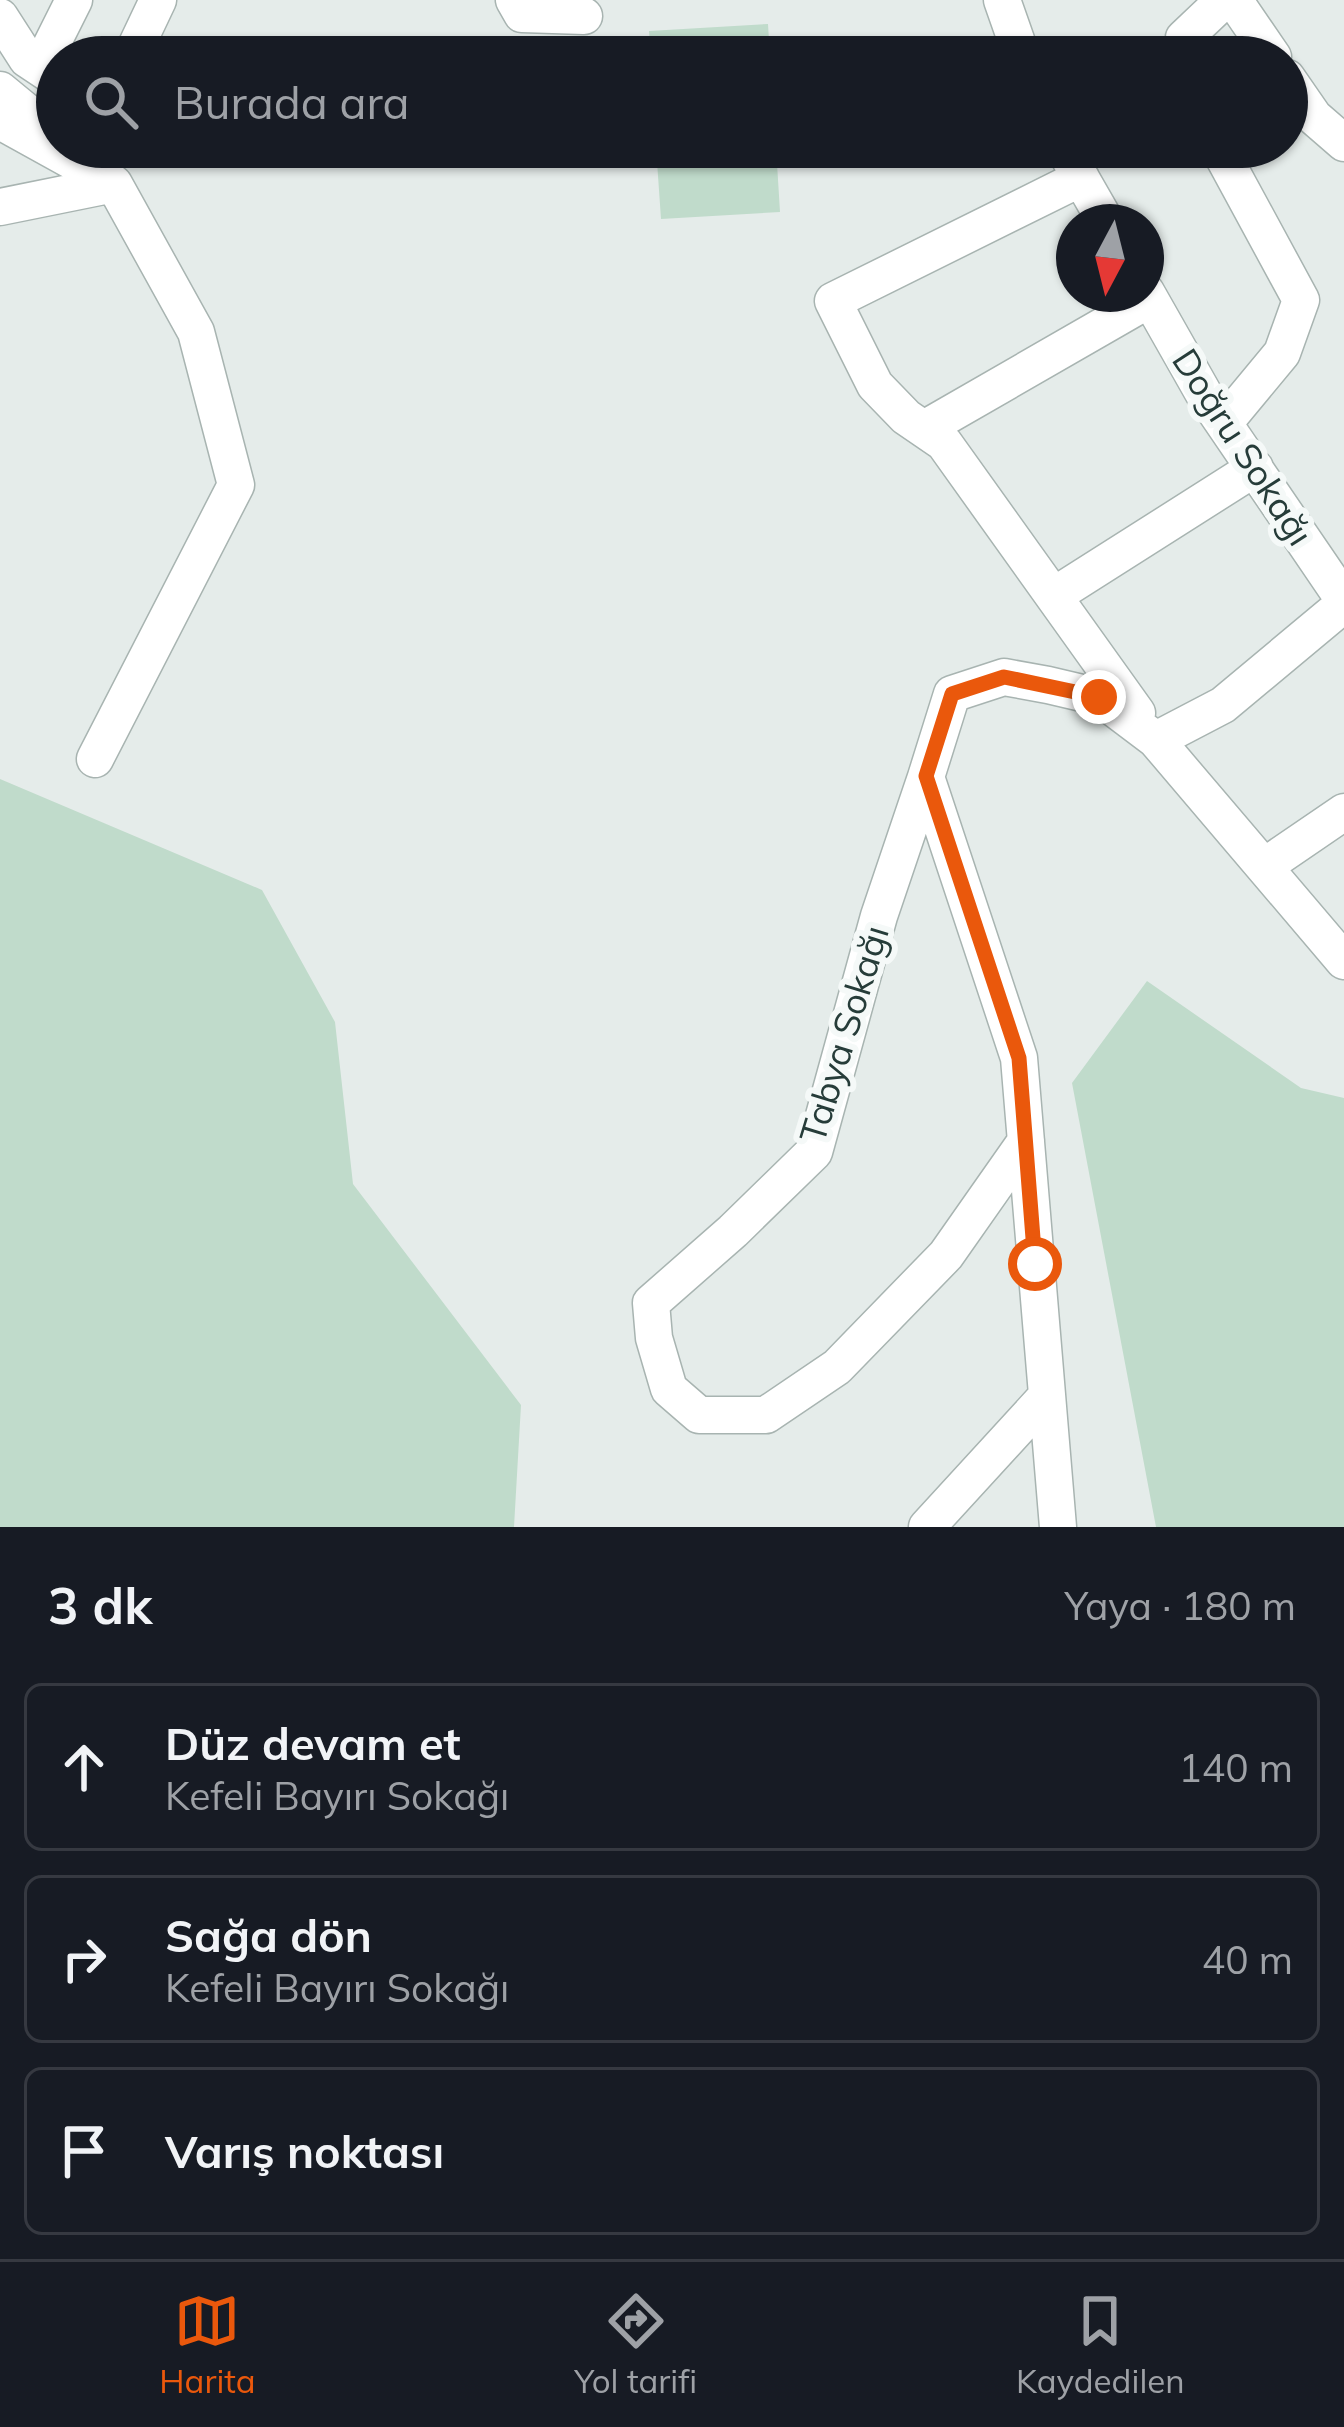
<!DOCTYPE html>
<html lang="tr">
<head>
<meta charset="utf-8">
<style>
	body { margin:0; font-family:Mulish,sans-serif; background:#242831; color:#f1f3f6 }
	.compass { position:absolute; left:1056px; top:204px; width:108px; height:108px; border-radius:50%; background:#171b24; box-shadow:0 3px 9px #0004; rotate:187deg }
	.stop { position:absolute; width:36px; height:36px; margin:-27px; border:9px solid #ea580c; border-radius:50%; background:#fff }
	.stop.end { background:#ea580c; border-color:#fff; box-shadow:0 3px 12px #0008 }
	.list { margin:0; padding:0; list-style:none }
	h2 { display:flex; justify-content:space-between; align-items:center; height:156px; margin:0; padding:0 48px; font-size:51px }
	h2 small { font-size:39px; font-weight:400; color:#9ea1a6 }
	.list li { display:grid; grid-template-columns:78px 1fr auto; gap:36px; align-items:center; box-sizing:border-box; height:168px; margin:0 24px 24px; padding:0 24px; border:3px solid #363941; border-radius:18px }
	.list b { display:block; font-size:45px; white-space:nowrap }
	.list p { margin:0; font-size:39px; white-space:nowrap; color:#9ea1a6 }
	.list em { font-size:39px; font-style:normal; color:#9ea1a6 }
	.icon { flex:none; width:66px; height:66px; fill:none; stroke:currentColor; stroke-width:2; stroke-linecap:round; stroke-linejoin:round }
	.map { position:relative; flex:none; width:1344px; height:1527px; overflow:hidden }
	.search { position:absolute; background:#171b24; box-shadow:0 3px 9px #0004; left:36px; right:36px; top:36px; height:132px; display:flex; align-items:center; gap:30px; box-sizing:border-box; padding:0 42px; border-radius:66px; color:#9ea1a6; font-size:45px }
	.sheet { height:732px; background:#171b24 }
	nav { display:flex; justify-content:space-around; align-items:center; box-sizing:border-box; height:168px; border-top:3px solid #363941; background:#171b24; font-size:33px; color:#9ea1a6 }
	nav a { display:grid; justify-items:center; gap:6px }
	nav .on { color:#ea580c }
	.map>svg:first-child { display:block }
</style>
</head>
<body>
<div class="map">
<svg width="1344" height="1527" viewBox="0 0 1344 1527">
	<rect width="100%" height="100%" fill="#e5ecea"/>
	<!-- green -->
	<path fill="#c0dbcb" d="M768,24L770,57H651L649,31Z
		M656,147H776L780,212L661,219Z
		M0,779L262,890L335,1022L353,1184L521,1405L514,1527H0Z
		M1147,981L1301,1088L1344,1098V1527H1156L1072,1083Z"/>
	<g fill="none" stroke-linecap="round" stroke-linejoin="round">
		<!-- minor casing -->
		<g stroke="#a8b4b1" stroke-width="39">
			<path id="minor" d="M514,0L522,14L584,16
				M1002,0L1022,57
				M1234,0L1273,57
				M0,17L27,59L57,79
				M131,57L158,0
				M1187,57L1184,38L1224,0
				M57,61L46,56L74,0
				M1287,78L1314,117L1344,143
				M0,90L45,127
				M0,121L85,168
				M69,147L114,184L196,332L236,485L95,759
				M1063,147L1106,222
				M1218,147L1301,300L1282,353L1224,423
				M1081,178L833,301L875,385L906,417L944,443L1137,713
				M0,207L114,184
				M1146,292L1205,396L1344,600
				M924,429L1150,299
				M1055,595L1255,468
				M1344,604L1223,705L1156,740L1344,961
				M926,777L879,916L814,1152L733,1231L651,1303L654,1338L669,1389L699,1415H766L837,1367L946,1255L1026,1141
				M1265,866L1344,812
				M927,1527L1046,1397
				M1058,1527L1019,1058L926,777L952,694L1004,677L1048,685L1099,697L1156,740"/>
		</g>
		<!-- minor -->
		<use href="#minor" stroke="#fff" stroke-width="36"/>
	</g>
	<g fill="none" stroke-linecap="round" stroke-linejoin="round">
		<!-- route -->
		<path stroke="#ea580c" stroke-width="15" d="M1035,1264L1019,1058L926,776L952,694L1004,677L1099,697"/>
	</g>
	<g text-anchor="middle" stroke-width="12" stroke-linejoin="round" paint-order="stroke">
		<!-- street labels -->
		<g font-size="36" fill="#263c39" stroke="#f5f9f8">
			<text transform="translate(1243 447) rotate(57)" y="13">Doğru Sokağı</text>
			<text transform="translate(844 1034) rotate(-73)" y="13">Tabya Sokağı</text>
		</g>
	</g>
</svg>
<svg class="compass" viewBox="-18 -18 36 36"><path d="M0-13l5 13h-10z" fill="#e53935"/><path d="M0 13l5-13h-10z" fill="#9ea1a6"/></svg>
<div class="stop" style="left:1035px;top:1264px"></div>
<div class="stop end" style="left:1099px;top:697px"></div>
<div class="search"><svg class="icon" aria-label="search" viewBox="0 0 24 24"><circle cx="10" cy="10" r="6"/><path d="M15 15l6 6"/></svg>Burada ara</div>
</div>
<section class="sheet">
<h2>3 dk<small>Yaya · 180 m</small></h2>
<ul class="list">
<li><svg class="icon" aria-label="ahead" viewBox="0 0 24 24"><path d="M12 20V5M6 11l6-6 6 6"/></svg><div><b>Düz devam et</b><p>Kefeli Bayırı Sokağı</p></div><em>140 m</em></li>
<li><svg class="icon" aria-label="right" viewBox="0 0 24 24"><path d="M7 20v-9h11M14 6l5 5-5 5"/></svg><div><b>Sağa dön</b><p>Kefeli Bayırı Sokağı</p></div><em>40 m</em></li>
<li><svg class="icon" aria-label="arrive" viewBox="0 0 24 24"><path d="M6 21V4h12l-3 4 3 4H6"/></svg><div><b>Varış noktası</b></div></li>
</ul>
</section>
<nav>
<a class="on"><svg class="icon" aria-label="map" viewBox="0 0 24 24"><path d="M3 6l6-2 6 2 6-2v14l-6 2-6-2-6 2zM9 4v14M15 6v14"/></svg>Harita</a>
<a><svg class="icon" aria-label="directions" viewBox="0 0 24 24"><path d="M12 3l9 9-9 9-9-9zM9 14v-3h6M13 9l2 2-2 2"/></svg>Yol tarifi</a>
<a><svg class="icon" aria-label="saved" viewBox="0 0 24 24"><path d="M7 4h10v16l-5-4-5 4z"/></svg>Kaydedilen</a>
</nav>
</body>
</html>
